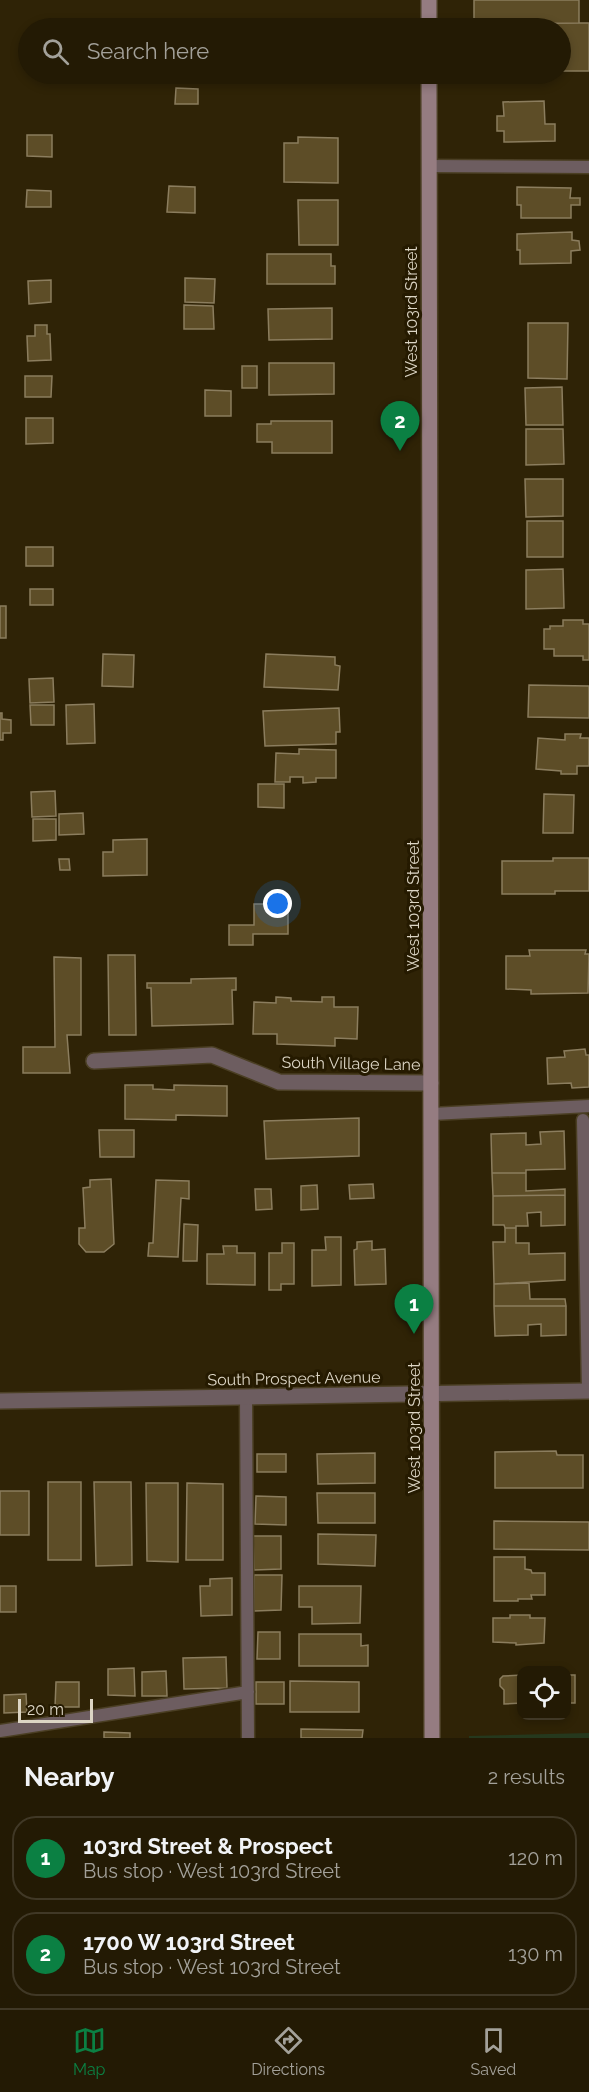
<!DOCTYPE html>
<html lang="en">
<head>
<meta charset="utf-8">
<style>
	body { margin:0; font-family:Raleway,sans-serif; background:#2f2713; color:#f1f3f6 }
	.controls { position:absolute; right:18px; bottom:18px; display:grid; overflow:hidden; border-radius:12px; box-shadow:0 3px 9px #0003 }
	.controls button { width:54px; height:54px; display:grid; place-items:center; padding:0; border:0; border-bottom:2px solid #403826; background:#231a04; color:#f1f3f6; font:30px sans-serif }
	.scale { position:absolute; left:18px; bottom:15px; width:75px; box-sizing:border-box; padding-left:6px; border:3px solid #dcd5c4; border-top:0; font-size:16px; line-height:21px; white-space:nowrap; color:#dcd5c4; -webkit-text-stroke:4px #251a00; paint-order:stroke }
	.you { position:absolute; left:278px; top:904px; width:21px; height:21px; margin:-15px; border:4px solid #fff; border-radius:50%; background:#1a73e8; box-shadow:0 0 0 9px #1a73e833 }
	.badge { display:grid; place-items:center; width:39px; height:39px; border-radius:50%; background:#0b8043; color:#fff; font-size:20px; font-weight:700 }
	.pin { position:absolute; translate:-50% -50px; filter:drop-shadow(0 2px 3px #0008) }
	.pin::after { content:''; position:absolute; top:32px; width:21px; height:18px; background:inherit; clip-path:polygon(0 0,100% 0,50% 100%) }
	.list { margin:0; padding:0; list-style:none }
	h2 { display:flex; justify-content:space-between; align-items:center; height:78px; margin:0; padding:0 24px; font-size:26px }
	h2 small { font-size:20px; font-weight:400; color:#a3a19a }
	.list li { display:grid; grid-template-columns:39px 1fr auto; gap:18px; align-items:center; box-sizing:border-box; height:84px; margin:0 12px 12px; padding:0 12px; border:2px solid #403826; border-radius:24px }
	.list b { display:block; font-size:22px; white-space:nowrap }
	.list p { margin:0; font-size:20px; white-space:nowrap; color:#a3a19a }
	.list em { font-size:20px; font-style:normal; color:#a3a19a }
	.icon { flex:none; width:33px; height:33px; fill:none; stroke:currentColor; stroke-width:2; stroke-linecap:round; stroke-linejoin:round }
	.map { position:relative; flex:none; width:589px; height:1738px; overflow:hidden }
	.search { position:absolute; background:#231a04; box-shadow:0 3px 9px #0003; left:18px; right:18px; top:18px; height:66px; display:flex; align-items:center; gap:15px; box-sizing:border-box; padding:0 21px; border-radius:33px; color:#a3a19a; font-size:22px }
	.sheet { height:270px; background:#231a04 }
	nav { display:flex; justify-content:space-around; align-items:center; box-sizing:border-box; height:84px; border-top:2px solid #403826; background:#231a04; font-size:16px; color:#a3a19a }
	nav a { display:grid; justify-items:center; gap:3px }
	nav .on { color:#0b8043 }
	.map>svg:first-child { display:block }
</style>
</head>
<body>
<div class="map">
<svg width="589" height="1738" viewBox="0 0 589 1738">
	<rect width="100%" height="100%" fill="#2f2306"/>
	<!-- green -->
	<path fill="#25381d" d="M589,1733V1738H469V1736Z"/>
	<!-- building -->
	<path fill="#5d4d27" stroke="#8b7d5e" stroke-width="1.5" d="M474,0H579V23L474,24Z
		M579,23H589V71H560V28H474V24Z
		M176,88L198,89V104H175Z
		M544,101L545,124H555V141L504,142V131H497V116H504L503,102Z
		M27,135H52V157L27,156Z
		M298,137L338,138V183L284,182V143H298Z
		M169,186L195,187V213L167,212Z
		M517,187L571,188L570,198H580V205H571V218H521V205H517Z
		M27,190L51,191V207H26Z
		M298,200H338V245H299Z
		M572,232V240L579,241L580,250L571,251V263L520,264V250H517V234Z
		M267,254H331V266H335V284H267Z
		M185,278L215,279L214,303L185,302Z
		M51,280V302L29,304L28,281Z
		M184,305L213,306L214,329H184Z
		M332,308V339L269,340L268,309Z
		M528,323H568L567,379L528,378Z
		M35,325H47V334H50L51,360L28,361L27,336H35Z
		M269,363H334V394L269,395Z
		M242,366H257V388H242Z
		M25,376H52L51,397H25Z
		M562,387L563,425H526L525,388Z
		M205,390L231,391V416H205Z
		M26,418H53V443L26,444Z
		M271,421H332V453H272V442H257V424H271Z
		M526,429H563L564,464L526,465Z
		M525,479H563V516L526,517Z
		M527,521H563V557H527Z
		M26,547H53V566H26Z
		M563,569L564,608L526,609V570Z
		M30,589H53V605H30Z
		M0,606H6V638H0Z
		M563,620H583V624H589V660H583V656H554V649H544V629H550V626H563Z
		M103,654L134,655L133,687L102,686Z
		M266,654L335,657V665L340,666L338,690L264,687Z
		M53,678L54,702L30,703L29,679Z
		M529,685L589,686V718L528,717Z
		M94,704L95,743L67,744L66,705Z
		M30,705H54V725H31Z
		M339,708L340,732H336V744L265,746L263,711Z
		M0,713H2V719L11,720V733H3V740H0Z
		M565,734H581L580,738H589V766H577V774H561V771L536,769L538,738L565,740Z
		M299,749L336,750V778H316V782L303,783V777H290V782H275L276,753L299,754Z
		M258,784H284V808L258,807Z
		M55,791L56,816L32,817L31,792Z
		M544,794L574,795L573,833H543Z
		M83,813L84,834L59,835V814Z
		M33,819H56V840L33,841Z
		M147,839V875L103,876V852H113V840Z
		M553,858H589V891H555V894H502V861H553Z
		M59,859H69L70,870H60Z
		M254,904H288V934H253V945H229V925H254Z
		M529,950H586L585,954H589L588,993L531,994V990L506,989V956H530Z
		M108,955H135L136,1035H109Z
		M54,957L81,958V1035H67L70,1073H23V1047H55Z
		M236,978V990H232L233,1024L152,1026L151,988H147V983H191V979Z
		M276,997L291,998V1001L322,1002V997H334V1007H358L357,1039L335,1038V1046L277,1044V1034H253L254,1002L276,1003Z
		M585,1049L586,1055H589V1087L572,1088L571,1083L548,1084L547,1058L565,1057L564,1051Z
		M125,1085H153V1089L174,1090V1085L227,1086V1116L176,1115V1120L125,1119Z
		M359,1118V1156L266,1159L264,1121Z
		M99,1130H134V1157H100Z
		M564,1131L565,1169L526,1170V1173H492L491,1134L526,1133V1145L541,1144L540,1132Z
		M492,1173H526V1191L565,1189V1195L493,1196Z
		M111,1179L114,1244L104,1252H86L79,1244V1228H85L83,1188L90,1187V1180Z
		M156,1180L189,1181V1199L181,1198L178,1257L148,1256L149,1243H153Z
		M373,1184L374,1198L350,1199L349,1185Z
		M317,1185L318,1209L301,1210V1186Z
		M255,1189H271L272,1209L256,1210Z
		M565,1195V1225L541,1226V1212L527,1213L528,1226H516V1228H505L504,1225H493V1196Z
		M184,1224L198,1225L197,1261H183Z
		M505,1228H516V1243H529V1254L565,1253V1280L494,1284L493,1242H505Z
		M325,1237H341V1285L312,1286V1250H326Z
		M372,1241V1250L385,1249L386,1284L355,1285L354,1250L357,1249V1242Z
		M282,1243H294V1284H281V1290H269V1253H282Z
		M223,1246H237V1253H255V1285L207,1284V1254H224Z
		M529,1283L530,1299H565L566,1306H494V1284Z
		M494,1306H566V1335L541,1336V1324L528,1325V1335L495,1336Z
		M556,1451L557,1455H583V1488H495V1452Z
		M375,1453V1483L318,1484L317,1454Z
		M257,1454H286V1472H257Z
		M48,1482H81V1560H48Z
		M94,1482H131L132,1565L96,1566Z
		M146,1483H178V1562L147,1561Z
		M187,1483L223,1484V1560H186Z
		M0,1491H29V1535H0Z
		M317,1493H375V1523H318Z
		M256,1496L286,1497V1525L255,1524Z
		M494,1521L589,1522V1550L494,1549Z
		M318,1534L376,1535L375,1566L318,1564Z
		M253,1536H281V1569L254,1570Z
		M494,1557H525V1569L531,1570L532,1573H545V1595H531L532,1599H518V1601H494Z
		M254,1575H282L281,1610L254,1611Z
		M232,1578V1615L201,1616L200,1586H210V1579Z
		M0,1586H16V1612H0Z
		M299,1586H361L360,1623L312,1624V1607H299Z
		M510,1615H530V1618H545L544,1643L516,1645V1643L493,1642V1618H510Z
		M258,1632H280V1659H257Z
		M299,1634H361V1646L368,1645V1666H299Z
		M226,1657L227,1688L184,1689L183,1658Z
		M134,1668L135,1696L108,1695V1669Z
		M166,1671L167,1696H142V1672Z
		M522,1675V1703L504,1704V1690L500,1686V1679L503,1676Z
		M566,1675H575V1703H566Z
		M290,1681L359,1682V1712H290Z
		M56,1682H79V1707H55Z
		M256,1682H284V1704H256Z
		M26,1694L27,1712L4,1713V1695Z
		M301,1729L363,1730L362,1738H301Z
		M104,1732L130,1733V1738H104Z"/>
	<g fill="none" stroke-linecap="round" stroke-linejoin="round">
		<!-- service casing -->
		<g stroke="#4b3f24" stroke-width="15">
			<path id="service" d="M429,166L589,167
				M432,1114L589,1106
				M583,1120L588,1391
				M246,1397L248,1738
				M0,1731L248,1692"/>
		</g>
		<!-- minor casing -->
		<g stroke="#4b3f24" stroke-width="18">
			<path id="minor" d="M94,1061L212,1055L279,1082L431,1083
				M0,1401L589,1391"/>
		</g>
		<!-- secondary casing -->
		<g stroke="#4b3f24" stroke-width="18">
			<path id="secondary" d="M429,0V28
				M429,74L432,1738"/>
		</g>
		<!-- service -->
		<use href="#service" stroke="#6d5d60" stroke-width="12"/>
		<!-- minor -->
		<use href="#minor" stroke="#6d5d60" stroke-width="15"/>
		<!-- secondary -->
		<use href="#secondary" stroke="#957c81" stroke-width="15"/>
	</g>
	<g text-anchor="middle" stroke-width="6" stroke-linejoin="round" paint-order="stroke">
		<!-- street labels -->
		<g font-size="16" fill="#dcd5c4" stroke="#251a00">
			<text transform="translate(411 312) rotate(-90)" y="6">West 103rd Street</text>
			<text transform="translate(413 906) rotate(-90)" y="6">West 103rd Street</text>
			<text transform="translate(351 1063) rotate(1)" y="6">South Village Lane</text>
			<text transform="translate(294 1378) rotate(-1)" y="6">South Prospect Avenue</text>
			<text transform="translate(414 1428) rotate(-90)" y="6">West 103rd Street</text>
		</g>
	</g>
</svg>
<div class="controls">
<button><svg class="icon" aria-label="locate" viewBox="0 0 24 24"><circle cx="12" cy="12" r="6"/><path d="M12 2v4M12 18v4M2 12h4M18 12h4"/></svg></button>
</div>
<div class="scale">20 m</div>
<div class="you"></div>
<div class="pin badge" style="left:414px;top:1334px">1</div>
<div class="pin badge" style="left:400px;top:451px">2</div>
<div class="search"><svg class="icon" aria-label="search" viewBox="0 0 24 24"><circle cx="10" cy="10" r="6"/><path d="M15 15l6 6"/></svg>Search here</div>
</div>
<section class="sheet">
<h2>Nearby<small>2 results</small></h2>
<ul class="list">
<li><span class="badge">1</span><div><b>103rd Street &amp; Prospect</b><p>Bus stop · West 103rd Street</p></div><em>120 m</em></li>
<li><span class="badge">2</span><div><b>1700 W 103rd Street</b><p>Bus stop · West 103rd Street</p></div><em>130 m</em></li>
</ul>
</section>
<nav>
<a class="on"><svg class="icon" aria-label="map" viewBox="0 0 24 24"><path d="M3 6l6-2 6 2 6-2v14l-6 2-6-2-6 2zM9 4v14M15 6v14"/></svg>Map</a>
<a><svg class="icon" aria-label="directions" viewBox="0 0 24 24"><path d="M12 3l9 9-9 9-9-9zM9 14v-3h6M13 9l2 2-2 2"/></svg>Directions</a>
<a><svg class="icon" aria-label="saved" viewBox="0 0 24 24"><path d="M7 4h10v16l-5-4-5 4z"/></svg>Saved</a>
</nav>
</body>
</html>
